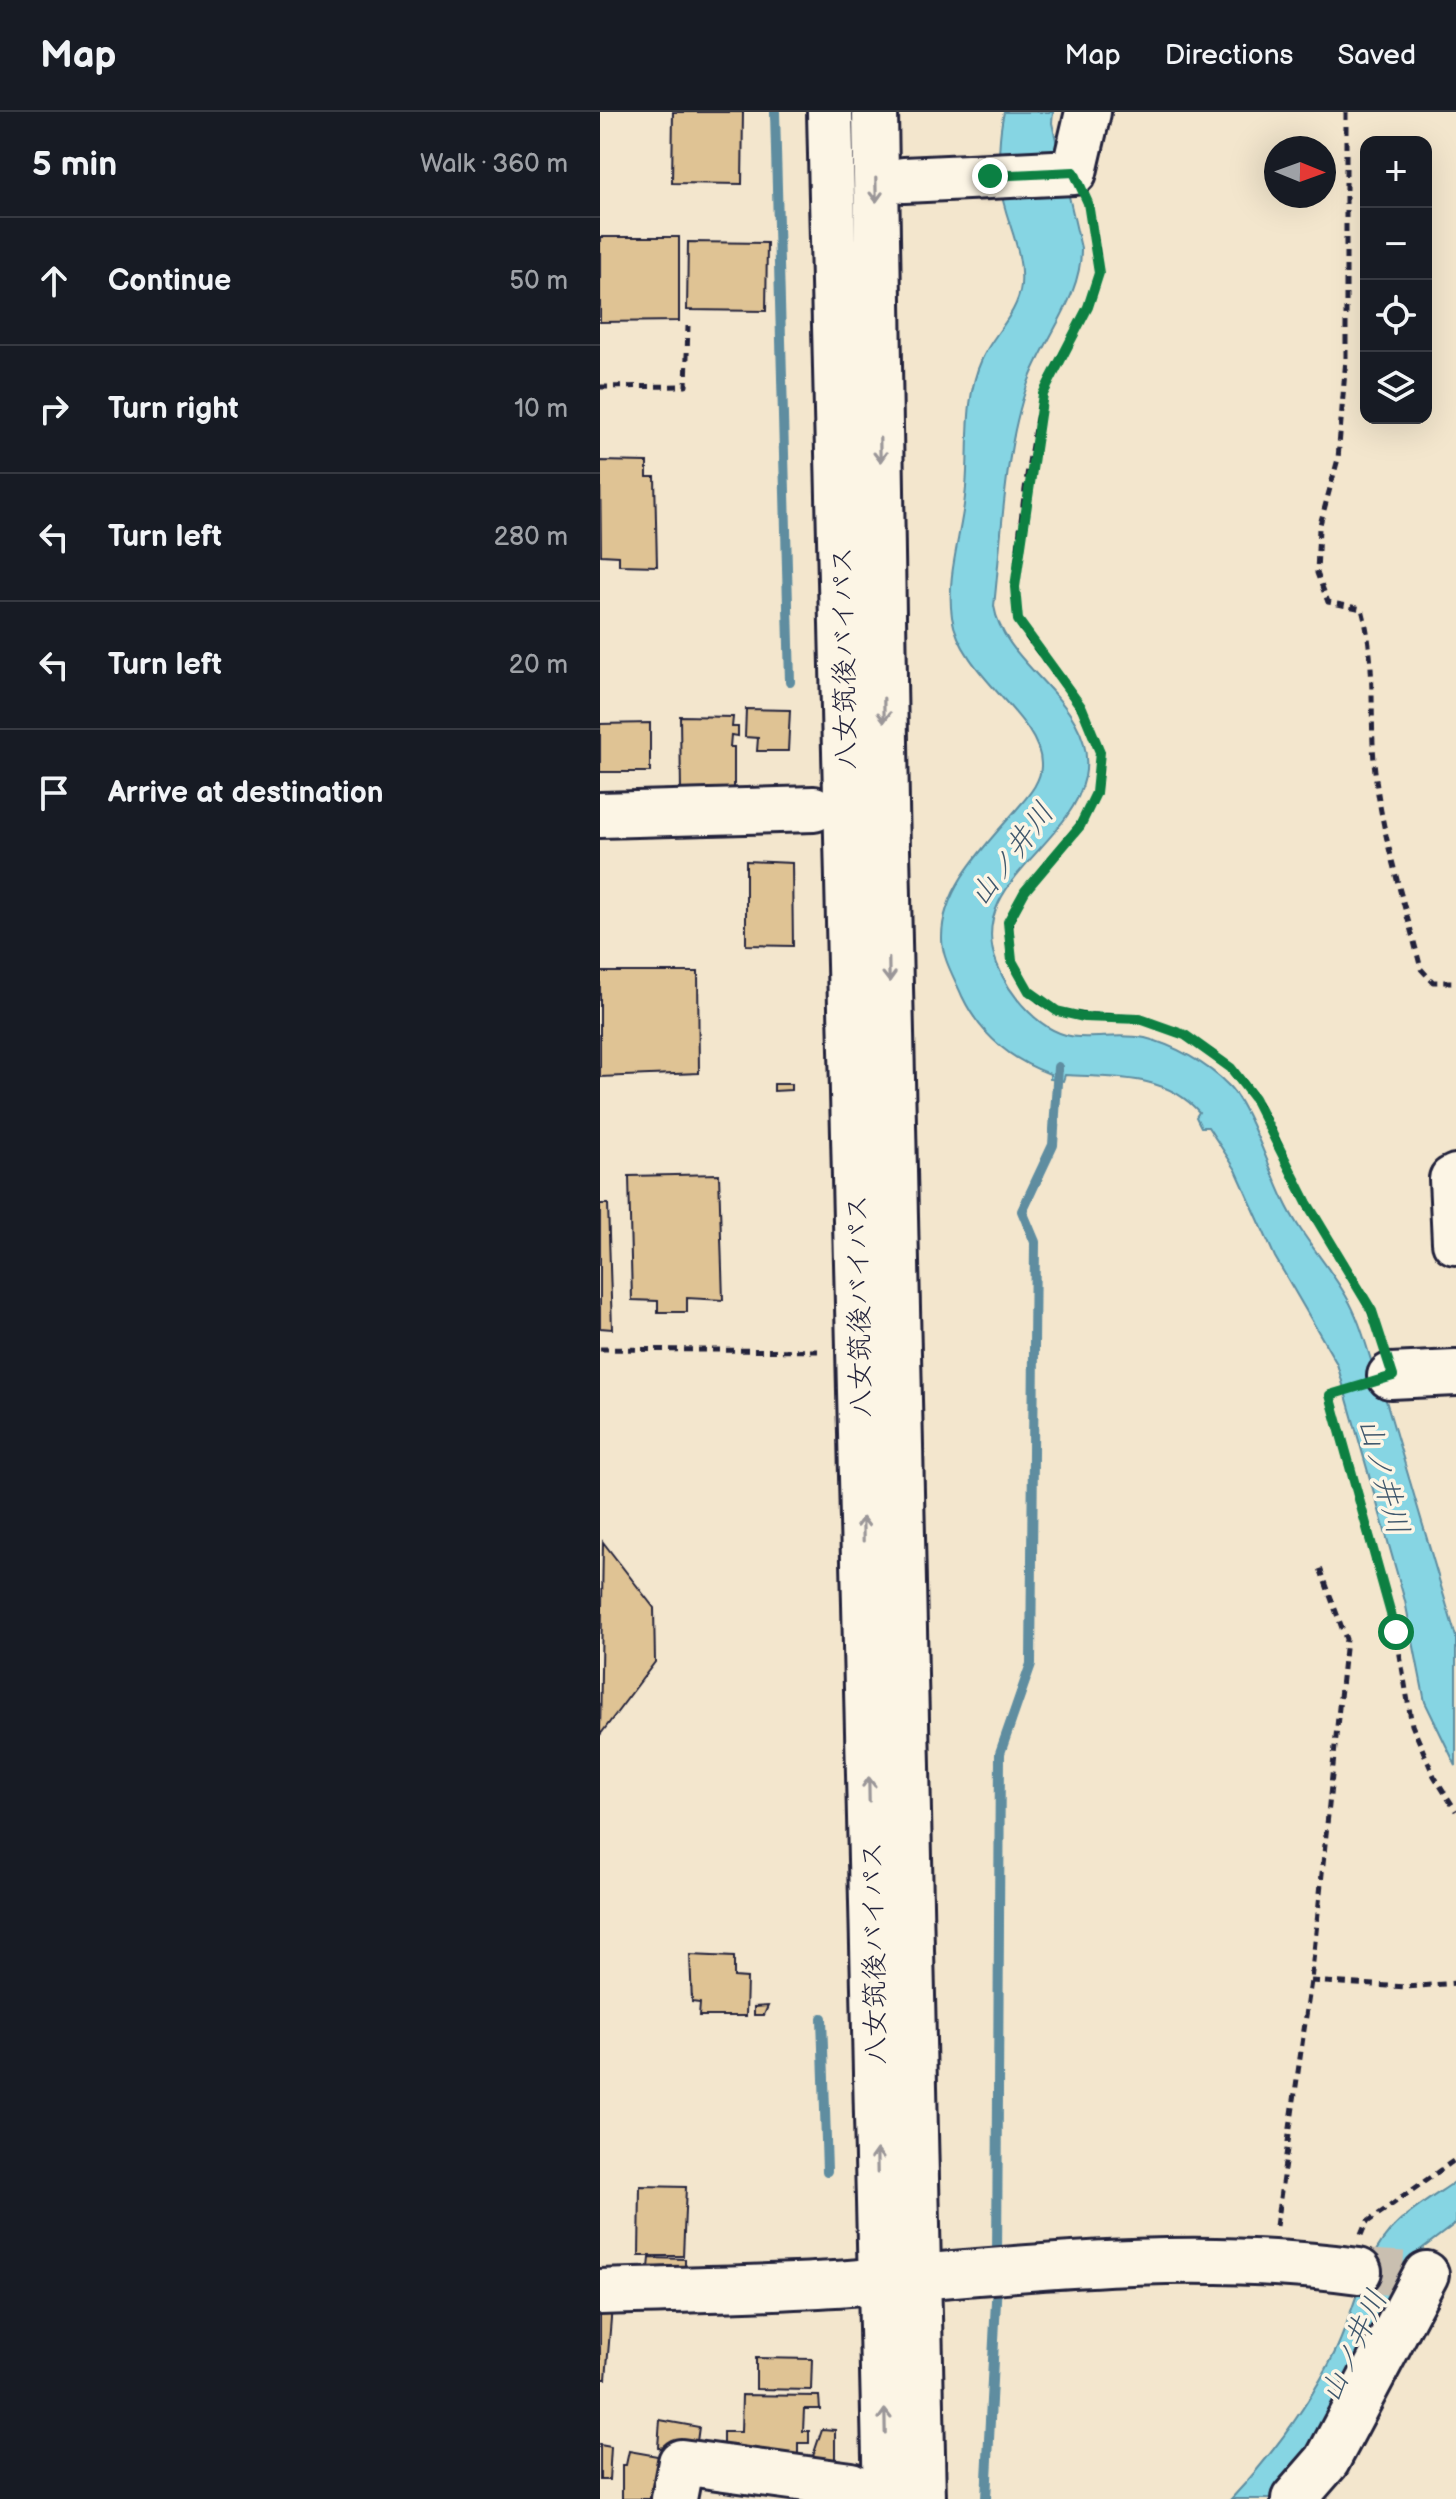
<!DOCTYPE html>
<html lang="en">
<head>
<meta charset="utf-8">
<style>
	body { margin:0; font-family:"Balsamiq Sans","Klee One",sans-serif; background:#242831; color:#f1f3f6 }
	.controls { position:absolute; right:24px; top:24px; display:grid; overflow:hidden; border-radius:16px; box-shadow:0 8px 32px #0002 }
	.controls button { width:72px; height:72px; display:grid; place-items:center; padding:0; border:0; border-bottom:2px solid #363941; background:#171b24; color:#f1f3f6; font:40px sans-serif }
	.compass { position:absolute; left:664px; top:24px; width:72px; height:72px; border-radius:50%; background:#171b24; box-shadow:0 8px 32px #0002; rotate:91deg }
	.stop { position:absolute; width:24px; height:24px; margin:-18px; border:6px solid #0b8043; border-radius:50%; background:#fff }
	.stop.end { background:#0b8043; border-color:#fff; box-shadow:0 2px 8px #0008 }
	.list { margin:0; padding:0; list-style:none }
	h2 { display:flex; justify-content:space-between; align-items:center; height:104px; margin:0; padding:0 32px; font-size:34px }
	h2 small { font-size:26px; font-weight:400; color:#9ea1a6 }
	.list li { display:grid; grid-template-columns:52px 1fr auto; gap:24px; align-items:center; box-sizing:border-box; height:128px; padding:0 32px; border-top:2px solid #363941 }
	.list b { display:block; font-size:30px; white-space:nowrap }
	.list em { font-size:26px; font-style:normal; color:#9ea1a6 }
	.icon { flex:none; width:44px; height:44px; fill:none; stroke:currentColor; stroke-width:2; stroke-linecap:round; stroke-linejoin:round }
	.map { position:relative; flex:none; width:856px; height:2387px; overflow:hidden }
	header { display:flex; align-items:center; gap:48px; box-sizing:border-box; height:112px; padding:0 40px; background:#171b24; border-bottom:2px solid #363941 }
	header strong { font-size:38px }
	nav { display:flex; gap:44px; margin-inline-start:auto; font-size:28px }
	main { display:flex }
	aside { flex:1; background:#171b24 }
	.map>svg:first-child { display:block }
</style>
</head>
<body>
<header>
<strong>Map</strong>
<nav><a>Map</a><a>Directions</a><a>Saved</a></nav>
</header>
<main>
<aside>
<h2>5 min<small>Walk · 360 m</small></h2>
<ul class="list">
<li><svg class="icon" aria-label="ahead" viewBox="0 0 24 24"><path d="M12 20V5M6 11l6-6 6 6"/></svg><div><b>Continue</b></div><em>50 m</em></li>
<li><svg class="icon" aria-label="right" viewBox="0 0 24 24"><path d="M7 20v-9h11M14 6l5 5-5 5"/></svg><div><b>Turn right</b></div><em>10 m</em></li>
<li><svg class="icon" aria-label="left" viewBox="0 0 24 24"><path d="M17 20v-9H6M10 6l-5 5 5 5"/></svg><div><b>Turn left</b></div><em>280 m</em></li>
<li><svg class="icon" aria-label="left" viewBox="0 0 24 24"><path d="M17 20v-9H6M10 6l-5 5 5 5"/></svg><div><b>Turn left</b></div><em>20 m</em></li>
<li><svg class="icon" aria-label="arrive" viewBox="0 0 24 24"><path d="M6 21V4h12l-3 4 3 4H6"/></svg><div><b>Arrive at destination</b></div></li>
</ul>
</aside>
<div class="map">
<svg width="856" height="2387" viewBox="0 0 856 2387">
	<rect width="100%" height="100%" fill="#f3e6cd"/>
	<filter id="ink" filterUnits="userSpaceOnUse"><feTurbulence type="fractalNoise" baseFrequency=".0125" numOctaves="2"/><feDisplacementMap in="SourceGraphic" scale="16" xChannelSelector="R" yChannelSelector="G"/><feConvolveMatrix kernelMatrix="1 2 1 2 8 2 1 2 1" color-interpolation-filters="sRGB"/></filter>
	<g filter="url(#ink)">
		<!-- water -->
		<path fill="#86d5e3" stroke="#5e8da0" stroke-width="2" d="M404,0H453L452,11L481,136C482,185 444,226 428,271C404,338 402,423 394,494C404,557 499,591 485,665C470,735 365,773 397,852C409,883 442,924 479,925C500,926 524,922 545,926C574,933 608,952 629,974C649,995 670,1059 684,1088C700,1123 727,1151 746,1184C765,1216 769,1252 785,1285L856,1525V1654L825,1590L805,1489L737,1252L675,1145L636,1058L608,1015H601L596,1005L599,1000C565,961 512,966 465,963L463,969L450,967V962C411,948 380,922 362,884C355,867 342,846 342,827C341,777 385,734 416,698C426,686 442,670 441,652C441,605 361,564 352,505C346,465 361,424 365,385C371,339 362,291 382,247C393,222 418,202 421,173C424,136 404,107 400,73C398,51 399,21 404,0Z
			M856,2069V2111L815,2142L764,2258L675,2387H631C673,2342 709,2294 736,2238C755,2198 763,2143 797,2112C814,2096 836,2083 856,2069Z"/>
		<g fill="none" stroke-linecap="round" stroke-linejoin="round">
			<!-- stream -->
			<path stroke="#5e8da0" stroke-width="10" d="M175,0L190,570
				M222,1906L227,2059
				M397,2149L400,1641L431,1552L435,1130L422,1099L453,1033L458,955
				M386,2387L397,2169"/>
		</g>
		<!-- building -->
		<path fill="#dfc394" stroke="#22223b" stroke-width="2" d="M73,0H143L142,72L72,71Z
			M0,125H79V209L0,210Z
			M88,130L167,131L166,199L87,198Z
			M0,349L47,350V365H55L57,454L19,453V444L1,443Z
			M146,597L190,598L188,639H157L158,626L145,625Z
			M80,604L133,605L132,615H138V624L131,623L130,635H134V680H81Z
			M50,611V660H0V612Z
			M146,749L192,751L193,834L146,833Z
			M0,860H98L99,961L0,965Z
			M174,972H191V978L174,979Z
			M119,1062L123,1188L87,1186V1200H58V1189L32,1188L29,1064Z
			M0,1092H8L12,1217L0,1216Z
			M3,1430L54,1496L55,1550L0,1623Z
			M90,1843L134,1845V1865L147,1866L146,1904H99L100,1891L92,1890Z
			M168,1894L164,1903H154V1895Z
			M40,2074L86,2075L83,2144H39Z
			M50,2146L85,2147V2157L49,2156Z
			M0,2194H12L6,2267H0Z
			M156,2246L212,2247L211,2278L156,2277Z
			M142,2283L219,2284L220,2297H204L203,2319H209V2331H198V2348L123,2340V2320H141Z
			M60,2308L99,2315L95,2344L58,2335Z
			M222,2317L235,2318V2361L213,2360V2344Z
			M0,2333L11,2335L9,2368H0Z
			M29,2339L69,2346L66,2387H22V2353H26Z"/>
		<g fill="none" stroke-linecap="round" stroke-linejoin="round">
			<!-- minor-tunnel -->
			<path stroke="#c9bfb0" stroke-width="44" stroke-dasharray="44 22" stroke-linecap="butt" d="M759,2159L812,2162"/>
			<!-- minor casing -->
			<g stroke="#22223b" stroke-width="50">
				<path id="minor" d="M304,68L474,60L488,0
					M0,703L214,697
					M855,1130L852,1067L856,1065
					M790,1264L856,1261
					M0,2180C83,2177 167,2177 249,2171C418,2157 590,2136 759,2159
					M74,2387L81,2350L251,2373
					M694,2387L727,2349L826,2162"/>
			</g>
			<!-- highway casing -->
			<g stroke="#22223b" stroke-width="50">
				<path id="highway" d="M230,0L286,2387
					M275,0L286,692L323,2387"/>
			</g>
			<!-- path -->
			<path stroke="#22223b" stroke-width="5" stroke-dasharray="8 6" stroke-linecap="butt" d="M746,0V246L738,347L719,416L717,461L728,490L762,497C776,548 770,597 774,649C780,720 804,788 821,857L833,870H856
				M489,94C492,114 501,142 498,163C491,207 456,242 443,284C431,319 409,472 418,505C421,520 435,535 444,547C474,585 514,631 495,684C475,741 388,783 414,851C441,922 491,894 544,909C575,917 605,933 629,955C665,986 685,1052 708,1094C734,1139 766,1180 782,1229
				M0,275L86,274L88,214
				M0,1237L223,1239
				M755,1275L730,1283L796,1520L812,1613L834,1664L856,1699
				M711,1869L806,1875L856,1871
				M676,2114L711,1869L746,1527L720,1456
				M761,2123L766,2111L856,2047"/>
			<!-- minor -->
			<use href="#minor" stroke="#fcf5e5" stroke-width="44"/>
			<!-- highway -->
			<use href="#highway" stroke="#fcf5e5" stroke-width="44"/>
		</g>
		<!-- one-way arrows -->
		<defs><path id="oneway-shaft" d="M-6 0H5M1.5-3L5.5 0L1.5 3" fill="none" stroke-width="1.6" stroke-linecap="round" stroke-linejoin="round" transform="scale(2)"/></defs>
		<g stroke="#9a9698">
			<use href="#oneway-shaft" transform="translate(276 78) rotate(89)"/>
			<use href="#oneway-shaft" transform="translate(280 338) rotate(89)"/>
			<use href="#oneway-shaft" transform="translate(284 598) rotate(89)"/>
			<use href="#oneway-shaft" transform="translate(289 858) rotate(89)"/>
			<use href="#oneway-shaft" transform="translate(263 1417) rotate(-91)"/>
			<use href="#oneway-shaft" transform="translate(269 1677) rotate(-91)"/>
			<use href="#oneway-shaft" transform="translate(277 2049) rotate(-91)"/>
			<use href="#oneway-shaft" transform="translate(285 2309) rotate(-91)"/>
		</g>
	</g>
	<g fill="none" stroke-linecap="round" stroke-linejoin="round" filter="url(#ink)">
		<!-- route -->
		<path stroke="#0b8043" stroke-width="10" d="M390,64L474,60L488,91L499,161L488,195L443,282L415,475L418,508L482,596L500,640L496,681L480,714L425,779L408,810L412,849L429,879L457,899L483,905L540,907L585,923L631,956L654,986L707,1091L772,1199L793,1264L730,1283L796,1520"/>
	</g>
	<g text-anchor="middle" stroke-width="7" stroke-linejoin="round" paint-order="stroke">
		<!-- street labels -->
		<g font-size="28" fill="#22223b" stroke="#fcf5e5">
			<text transform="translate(243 546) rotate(-91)" y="10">八女筑後バイパス</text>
			<text transform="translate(258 1194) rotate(-91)" y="10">八女筑後バイパス</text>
			<text transform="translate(273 1841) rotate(-91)" y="10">八女筑後バイパス</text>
		</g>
		<!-- water labels -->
		<g font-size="30" font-style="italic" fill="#40586d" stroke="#fcf5e5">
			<text transform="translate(411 742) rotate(-53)" y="10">山ノ井川</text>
			<text transform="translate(784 1364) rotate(75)" y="10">山ノ井川</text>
			<text transform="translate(753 2234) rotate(-65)" y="10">山ノ井川</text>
		</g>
	</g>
</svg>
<div class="controls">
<button>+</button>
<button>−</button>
<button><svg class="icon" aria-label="locate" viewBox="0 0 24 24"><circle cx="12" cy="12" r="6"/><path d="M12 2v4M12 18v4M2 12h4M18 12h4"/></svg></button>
<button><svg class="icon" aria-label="layers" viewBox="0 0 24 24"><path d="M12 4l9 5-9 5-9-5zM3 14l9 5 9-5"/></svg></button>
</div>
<svg class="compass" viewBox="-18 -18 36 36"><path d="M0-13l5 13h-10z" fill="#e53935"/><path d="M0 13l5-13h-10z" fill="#9ea1a6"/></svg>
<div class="stop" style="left:796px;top:1520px"></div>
<div class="stop end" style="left:390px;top:64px"></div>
</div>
</main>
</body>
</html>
